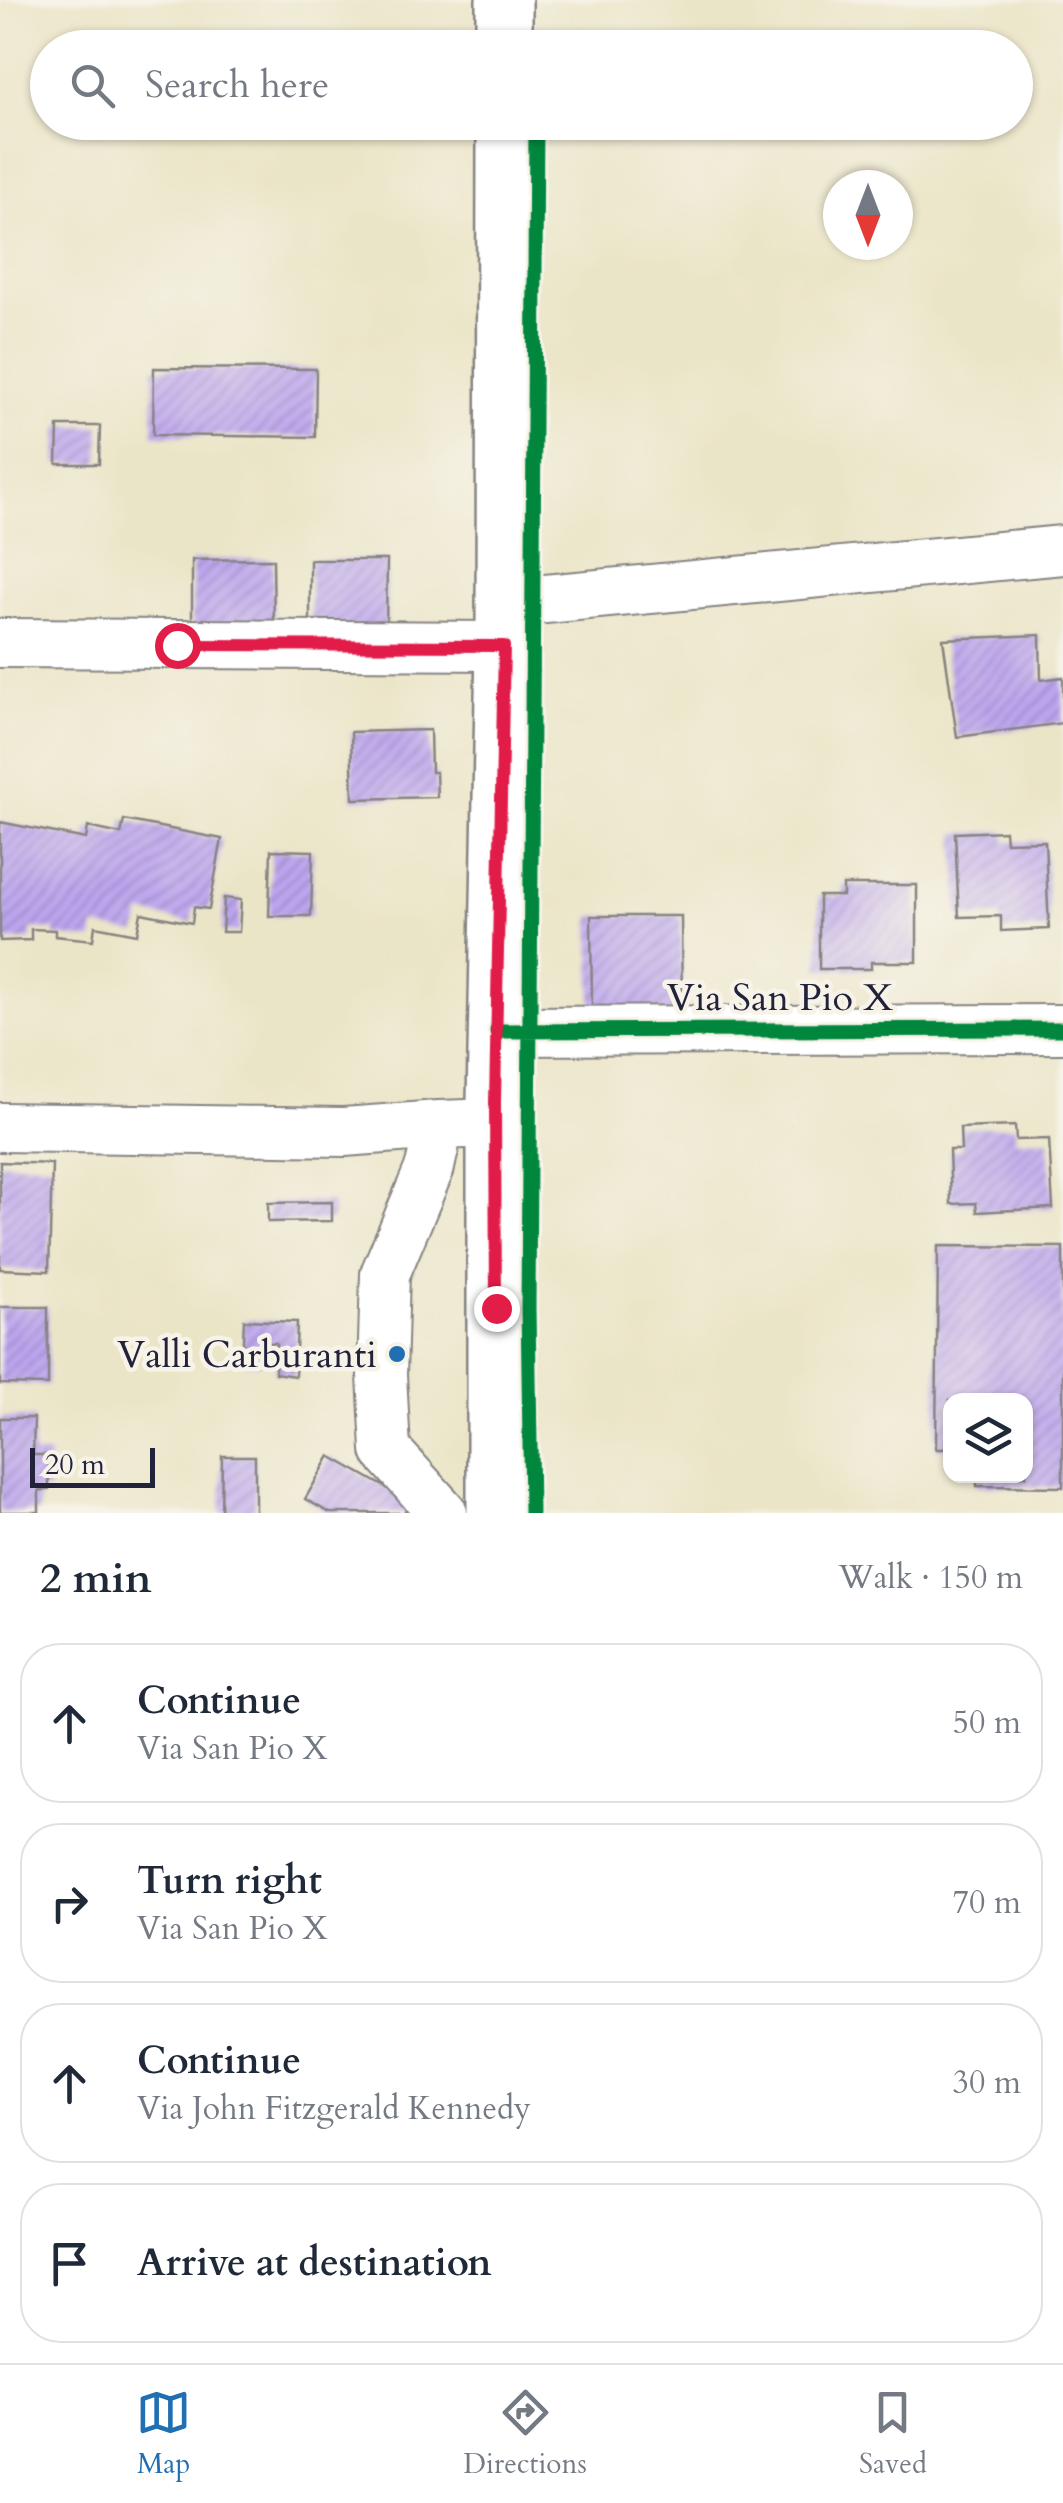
<!DOCTYPE html>
<html lang="en">
<head>
<meta charset="utf-8">
<style>
	body { margin:0; font-family:Cardo,serif; background:#f2f2f3; color:#1f2937 }
	.controls { position:absolute; right:30px; bottom:30px; display:grid; overflow:hidden; border-radius:20px; box-shadow:0 2px 8px #0004 }
	.controls button { width:90px; height:90px; display:grid; place-items:center; padding:0; border:0; border-bottom:2px solid #e0e1e3; background:#fff; color:#1f2937; font:50px sans-serif }
	.compass { position:absolute; left:823px; top:170px; width:90px; height:90px; border-radius:50%; background:#fff; box-shadow:0 2px 8px #0004; rotate:180deg }
	.scale { position:absolute; left:30px; bottom:25px; width:125px; box-sizing:border-box; padding-left:10px; border:5px solid #22223b; border-top:0; font-size:28px; line-height:35px; white-space:nowrap; color:#22223b; -webkit-text-stroke:8px #f7f3e8; paint-order:stroke }
	.stop { position:absolute; width:30px; height:30px; margin:-22px; border:8px solid #e11d48; border-radius:50%; background:#fff }
	.stop.end { background:#e11d48; border-color:#fff; box-shadow:0 2px 10px #0008 }
	.list { margin:0; padding:0; list-style:none }
	h2 { display:flex; justify-content:space-between; align-items:center; height:130px; margin:0; padding:0 40px; font-size:42px }
	h2 small { font-size:32px; font-weight:400; color:#747a83 }
	.list li { display:grid; grid-template-columns:65px 1fr auto; gap:30px; align-items:center; box-sizing:border-box; height:160px; margin:0 20px 20px; padding:0 20px; border:2px solid #e0e1e3; border-radius:40px }
	.list b { display:block; font-size:38px; white-space:nowrap }
	.list p { margin:0; font-size:32px; white-space:nowrap; color:#747a83 }
	.list em { font-size:32px; font-style:normal; color:#747a83 }
	.icon { flex:none; width:55px; height:55px; fill:none; stroke:currentColor; stroke-width:2; stroke-linecap:round; stroke-linejoin:round }
	.map { position:relative; flex:none; width:1063px; height:1513px; overflow:hidden }
	.search { position:absolute; background:#fff; box-shadow:0 2px 8px #0004; left:30px; right:30px; top:30px; height:110px; display:flex; align-items:center; gap:25px; box-sizing:border-box; padding:0 35px; border-radius:55px; color:#747a83; font-size:38px }
	.sheet { height:850px; background:#fff }
	nav { display:flex; justify-content:space-around; align-items:center; box-sizing:border-box; height:140px; border-top:2px solid #e0e1e3; background:#fff; font-size:28px; color:#747a83 }
	nav a { display:grid; justify-items:center; gap:5px }
	nav .on { color:#1f6fb2 }
	.map>svg:first-child { display:block }
</style>
</head>
<body>
<div class="map">
<svg width="1063" height="1513" viewBox="0 0 1063 1513">
	<defs>
		<pattern id="building-hatch" width="6" height="6" patternUnits="userSpaceOnUse" patternTransform="scale(2.5)"><rect width="6" height="6" fill="#bda6ef"/><path d="M-1 1l2-2M0 6l6-6M5 7l2-2" fill="none" stroke="#9987c3"/></pattern>
	</defs>
	<rect width="100%" height="100%" fill="#f7f3e8"/>
	<filter id="ink" filterUnits="userSpaceOnUse"><feTurbulence type="fractalNoise" baseFrequency=".01" numOctaves="2"/><feDisplacementMap in="SourceGraphic" scale="20" xChannelSelector="R" yChannelSelector="G"/><feConvolveMatrix kernelMatrix="1 2 1 2 8 2 1 2 1" color-interpolation-filters="sRGB"/></filter>
	<filter id="wash" filterUnits="userSpaceOnUse"><feTurbulence type="fractalNoise" baseFrequency=".0048" numOctaves="4" result="noise"/><feDisplacementMap in="SourceGraphic" scale="40" xChannelSelector="R" yChannelSelector="G"/><feGaussianBlur stdDeviation="2.25" result="paint"/><feColorMatrix in="noise" values="0 0 0 0 0 0 0 0 0 0 0 0 0 0 0 0 0 1.4 0 .05"/><feComposite in="paint" operator="in"/></filter>
	<g filter="url(#wash)">
		<rect width="100%" height="100%" fill="#ebe5c8"/>
		<g id="blocks">
			<!-- building -->
			<path fill="url(#building-hatch)" d="M154,368L316,369L315,437L153,435Z
				M58,426H100L99,464H57Z
				M273,559L274,630H192V560Z
				M310,560H387L386,629L310,628Z
				M1040,635L1041,680L1063,677V723L957,737L943,639Z
				M430,730L431,772H436L437,797L353,799L351,732Z
				M124,820L222,839L209,909L194,907L192,923L141,913L137,934L95,926L93,940L55,936V930L31,929V940L0,941V822L86,839L88,827L121,834Z
				M1005,831L1006,842L1045,841L1049,929L1001,931V916L959,917L955,833Z
				M271,850L313,851L311,916H269Z
				M843,885H917V962H871V969H819V896H843Z
				M224,898L241,900L239,932H222Z
				M591,916H681L682,1013H592Z
				M1015,1126L1016,1140L1049,1139L1053,1208L977,1212L976,1203L951,1204L949,1150H961L960,1128Z
				M0,1162L52,1164L49,1271L0,1269Z
				M332,1202V1221L268,1222V1203Z
				M938,1246L1063,1247V1487L977,1486V1476H1026V1400H950V1449H936Z
				M0,1307H48V1385L0,1384Z
				M244,1320L297,1322L295,1376L275,1373L276,1343L260,1342L259,1364L242,1363Z
				M0,1418H34L33,1455H49V1490H39V1512H0Z
				M222,1456H255V1513H221Z
				M330,1456L410,1501L404,1513H330L305,1499Z"/>
		</g>
	</g>
	<g filter="url(#ink)">
		<use href="#blocks" fill-opacity="0" stroke="#868482" stroke-width="2.5"/>
		<g fill="none" stroke-linecap="round" stroke-linejoin="round">
			<!-- minor casing -->
			<g stroke="#868482" stroke-width="52">
				<path id="minor" d="M503,603L1063,550
					M0,643L504,646
					M497,1031L1063,1029
					M0,1127L344,1132L439,1125
					M443,1513L386,1450L382,1375L385,1274L430,1167L439,1125L495,1123"/>
			</g>
			<!-- major casing -->
			<g stroke="#868482" stroke-width="60">
				<path id="major" d="M504,0V48
					M495,1513V1102L504,646L505,122"/>
			</g>
			<!-- minor -->
			<use href="#minor" stroke="#fff" stroke-width="48"/>
			<!-- major -->
			<use href="#major" stroke="#fff" stroke-width="55"/>
			<!-- cycleway casing -->
			<g stroke="#f7f3e8" stroke-width="21">
				<path id="cycleway" d="M497,1031L1063,1029
					M531,1513L528,1307L536,122"/>
			</g>
			<!-- cycleway -->
			<use href="#cycleway" stroke="#00873e" stroke-width="15"/>
		</g>
	</g>
	<g fill="none" stroke-linecap="round" stroke-linejoin="round" filter="url(#ink)">
		<!-- route -->
		<path stroke="#e11d48" stroke-width="12" d="M177,645L504,646L495,1102L496,1308"/>
	</g>
	<!-- markers -->
	<circle fill="#1f6fb2" stroke="#f7f3e8" stroke-width="4" cx="397" cy="1354" r="10"/>
	<g text-anchor="middle" stroke-width="9" stroke-linejoin="round" paint-order="stroke">
		<!-- street labels -->
		<g font-size="38" fill="#22223b" stroke="#f7f3e8">
			<text x="780" y="1010">Via San Pio X</text>
		</g>
		<!-- poi labels -->
		<g font-size="38" fill="#22223b" stroke="#f7f3e8" text-anchor="end">
			<text x="377" y="1367">Valli Carburanti</text>
		</g>
	</g>
</svg>
<div class="controls">
<button><svg class="icon" aria-label="layers" viewBox="0 0 24 24"><path d="M12 4l9 5-9 5-9-5zM3 14l9 5 9-5"/></svg></button>
</div>
<svg class="compass" viewBox="-18 -18 36 36"><path d="M0-13l5 13h-10z" fill="#e53935"/><path d="M0 13l5-13h-10z" fill="#747a83"/></svg>
<div class="scale">20 m</div>
<div class="stop" style="left:177px;top:645px"></div>
<div class="stop end" style="left:496px;top:1308px"></div>
<div class="search"><svg class="icon" aria-label="search" viewBox="0 0 24 24"><circle cx="10" cy="10" r="6"/><path d="M15 15l6 6"/></svg>Search here</div>
</div>
<section class="sheet">
<h2>2 min<small>Walk · 150 m</small></h2>
<ul class="list">
<li><svg class="icon" aria-label="ahead" viewBox="0 0 24 24"><path d="M12 20V5M6 11l6-6 6 6"/></svg><div><b>Continue</b><p>Via San Pio X</p></div><em>50 m</em></li>
<li><svg class="icon" aria-label="right" viewBox="0 0 24 24"><path d="M7 20v-9h11M14 6l5 5-5 5"/></svg><div><b>Turn right</b><p>Via San Pio X</p></div><em>70 m</em></li>
<li><svg class="icon" aria-label="ahead" viewBox="0 0 24 24"><path d="M12 20V5M6 11l6-6 6 6"/></svg><div><b>Continue</b><p>Via John Fitzgerald Kennedy</p></div><em>30 m</em></li>
<li><svg class="icon" aria-label="arrive" viewBox="0 0 24 24"><path d="M6 21V4h12l-3 4 3 4H6"/></svg><div><b>Arrive at destination</b></div></li>
</ul>
</section>
<nav>
<a class="on"><svg class="icon" aria-label="map" viewBox="0 0 24 24"><path d="M3 6l6-2 6 2 6-2v14l-6 2-6-2-6 2zM9 4v14M15 6v14"/></svg>Map</a>
<a><svg class="icon" aria-label="directions" viewBox="0 0 24 24"><path d="M12 3l9 9-9 9-9-9zM9 14v-3h6M13 9l2 2-2 2"/></svg>Directions</a>
<a><svg class="icon" aria-label="saved" viewBox="0 0 24 24"><path d="M7 4h10v16l-5-4-5 4z"/></svg>Saved</a>
</nav>
</body>
</html>
